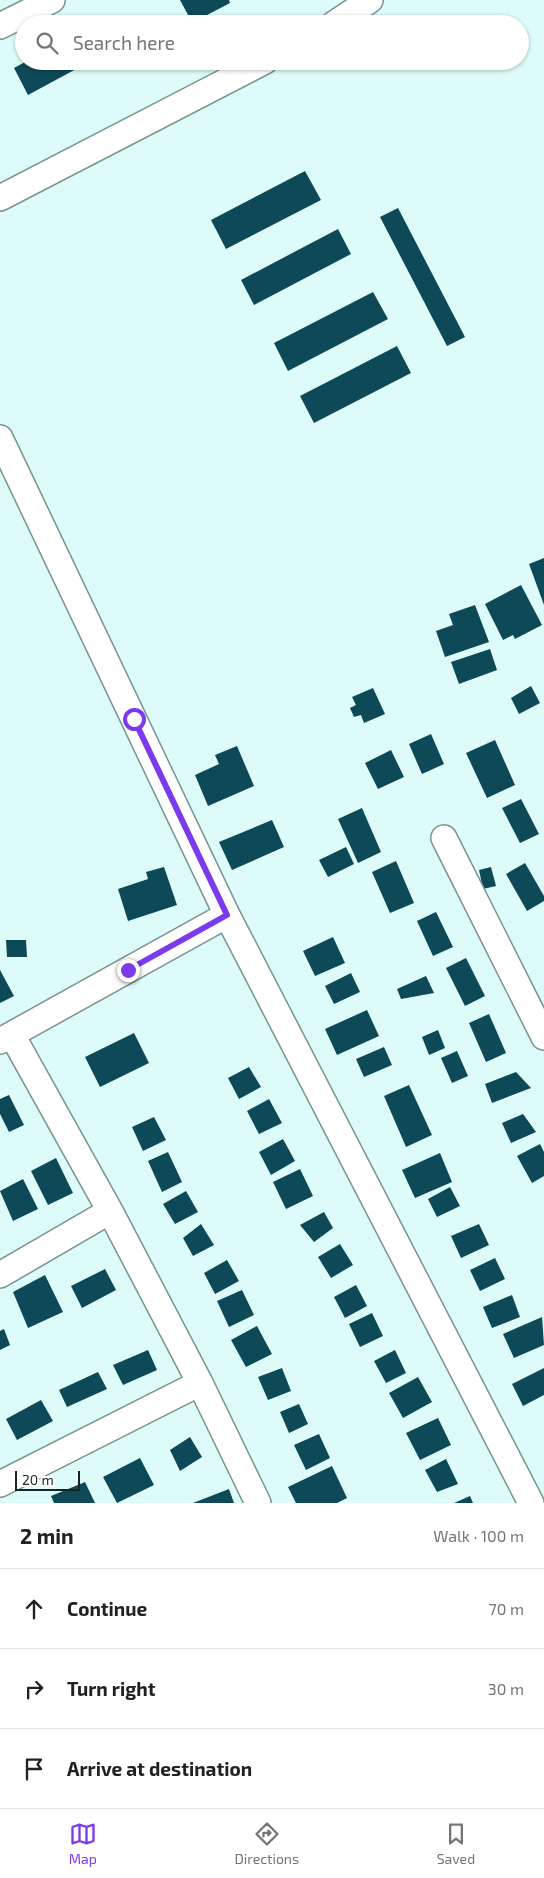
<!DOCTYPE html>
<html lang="en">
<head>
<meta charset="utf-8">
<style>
	body { margin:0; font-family:"Exo 2",sans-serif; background:#f2f2f2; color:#202124 }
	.scale { position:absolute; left:15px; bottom:12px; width:65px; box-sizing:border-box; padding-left:5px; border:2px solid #182322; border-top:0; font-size:14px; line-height:18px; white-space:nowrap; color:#182322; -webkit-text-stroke:4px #fff; paint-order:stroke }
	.stop { position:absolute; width:15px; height:15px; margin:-11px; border:4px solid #7c3aed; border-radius:50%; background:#fff }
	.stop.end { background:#7c3aed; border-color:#fff; box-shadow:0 1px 5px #0008 }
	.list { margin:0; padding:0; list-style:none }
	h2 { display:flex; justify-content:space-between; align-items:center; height:65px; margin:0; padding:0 20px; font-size:21px }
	h2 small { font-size:16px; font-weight:400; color:#757577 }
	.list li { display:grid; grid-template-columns:32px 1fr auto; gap:15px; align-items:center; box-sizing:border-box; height:80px; padding:0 20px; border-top:1px solid #e0e0e0 }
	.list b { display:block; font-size:19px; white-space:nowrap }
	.list em { font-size:16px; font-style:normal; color:#757577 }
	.icon { flex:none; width:28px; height:28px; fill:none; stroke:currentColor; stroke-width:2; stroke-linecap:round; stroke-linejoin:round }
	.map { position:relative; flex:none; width:544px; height:1503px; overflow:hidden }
	.search { position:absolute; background:#fff; box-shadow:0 1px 4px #0004; left:15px; right:15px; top:15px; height:55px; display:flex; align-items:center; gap:12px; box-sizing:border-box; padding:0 18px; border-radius:28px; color:#757577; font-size:19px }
	.sheet { height:305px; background:#fff }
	nav { display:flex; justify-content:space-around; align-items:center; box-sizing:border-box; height:70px; border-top:1px solid #e0e0e0; background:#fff; font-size:14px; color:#757577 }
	nav a { display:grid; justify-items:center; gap:2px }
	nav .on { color:#7c3aed }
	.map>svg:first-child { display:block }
</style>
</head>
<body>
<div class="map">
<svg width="544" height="1503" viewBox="0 0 544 1503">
	<rect width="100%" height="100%" fill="#dcfbf9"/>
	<!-- building -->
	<path fill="#0d4957" d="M180,0H229L230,3L207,15L212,19L204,24H193Z
		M27,61H75L78,68L28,95L14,68Z
		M305,171L321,200L226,249L211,220Z
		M398,208L465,337L447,346L380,217Z
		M338,229L351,254L254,305L241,280Z
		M373,292L388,319L288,371L274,343Z
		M397,346L411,373L314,423L300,396Z
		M544,558V605L529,564Z
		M521,585L542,625L515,639L513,635L503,640L485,604Z
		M475,605L489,642L445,657L436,631L453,625L449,614Z
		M490,649L497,670L459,684L451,662Z
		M531,686L540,703L519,714L511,698Z
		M373,688L385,714L364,723L361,715L354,717L350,708L356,705L352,697Z
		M431,734L444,764L422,774L409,744Z
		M495,740L515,785L487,798L466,753Z
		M237,746L254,786L208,806L195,775L219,764L215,755Z
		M391,750L404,777L378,789L365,763Z
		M521,799L539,834L520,843L502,808Z
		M362,808L381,852L358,863L338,819Z
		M272,820L284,847L232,870L219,842Z
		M346,847L354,864L328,877L319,860Z
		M396,861L414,903L390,913L372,872Z
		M525,863L544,896V901L527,911L506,874Z
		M164,867L177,905L128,921L118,889L148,879L146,872Z
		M491,867L496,886L483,889L479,870Z
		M436,912L453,947L433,956L417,921Z
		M333,937L345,963L315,976L303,951Z
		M6,940H26L27,957H7Z
		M466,958L485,996L465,1006L446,968Z
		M0,970L14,996L0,1003Z
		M351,973L360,992L334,1004L325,986Z
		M426,976L434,993L401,999L397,989Z
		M367,1010L379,1036L337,1055L325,1029Z
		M489,1014L506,1053L486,1062L469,1023Z
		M438,1030L445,1048L429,1055L422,1037Z
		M134,1033L149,1063L100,1087L85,1057Z
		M384,1047L392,1065L364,1077L356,1059Z
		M457,1051L468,1076L452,1083L441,1058Z
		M249,1067L261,1087L239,1099L228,1078Z
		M516,1072L531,1088L492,1103L485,1084Z
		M409,1085L432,1135L406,1147L384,1096Z
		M9,1095L24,1125L9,1132L0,1114V1099Z
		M269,1099L282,1123L259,1134L247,1111Z
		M523,1114L536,1132L511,1143L502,1123Z
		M154,1117L166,1140L143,1151L132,1127Z
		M283,1139L295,1161L271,1175L259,1152Z
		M540,1144L544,1152V1176L532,1183L517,1156Z
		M168,1152L182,1182L162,1192L148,1161Z
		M440,1153L452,1182L415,1198L402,1170Z
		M56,1158L73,1193L48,1205L31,1171Z
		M300,1169L313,1196L286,1209L273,1182Z
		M23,1179L38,1209L13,1221L0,1191Z
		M450,1187L460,1206L437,1217L428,1199Z
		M186,1191L198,1212L175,1224L163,1204Z
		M324,1212L333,1228L314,1242L300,1225Z
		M201,1224L214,1245L193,1256L183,1238Z
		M479,1224L489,1245L461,1258L451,1236Z
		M340,1244L353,1265L331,1278L318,1257Z
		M495,1258L505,1279L480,1291L470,1270Z
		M227,1260L239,1281L215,1294L204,1273Z
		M105,1269L116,1290L82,1308L71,1286Z
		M45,1275L63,1312L28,1328L13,1292Z
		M356,1285L367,1306L345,1318L334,1297Z
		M242,1290L254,1315L229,1327L217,1301Z
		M512,1295L520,1317L492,1328L483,1307Z
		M372,1313L383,1336L360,1347L349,1324Z
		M542,1317L544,1345L514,1358L503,1334Z
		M257,1326L272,1354L246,1367L231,1340Z
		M4,1329L10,1345L0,1350V1331Z
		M148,1350L157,1370L123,1385L113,1365Z
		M395,1350L406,1373L386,1383L374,1361Z
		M282,1368L291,1391L268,1400L258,1377Z
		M544,1368V1395L523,1406L512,1384Z
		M98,1372L107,1389L67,1407L59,1390Z
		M418,1377L432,1402L403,1418L389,1393Z
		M41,1400L53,1421L17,1440L6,1419Z
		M299,1404L308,1424L289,1433L280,1412Z
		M438,1418L451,1445L420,1460L406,1433Z
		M319,1434L330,1458L306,1470L294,1445Z
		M190,1437L202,1457L180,1471L170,1450Z
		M140,1458L154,1485L117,1503L103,1477Z
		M446,1459L458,1484L437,1492L425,1470Z
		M332,1466L347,1498L337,1503H296L288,1487Z
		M85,1482L95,1503H54L51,1496Z
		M229,1489L234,1503H193Z
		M470,1496L473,1503H454Z"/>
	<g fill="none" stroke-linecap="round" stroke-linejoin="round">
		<!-- minor casing -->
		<g stroke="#779392" stroke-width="28">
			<path id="minor" d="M334,24L370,0
				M0,26L52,0
				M0,198L265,61
				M0,438L227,915L531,1503
				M444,838L544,1037
				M0,1041L227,915
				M110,1211L200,1383L258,1503
				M0,1275L110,1211L12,1035
				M0,1484L200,1383"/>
		</g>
		<!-- minor -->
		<use href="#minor" stroke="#fff" stroke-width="25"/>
	</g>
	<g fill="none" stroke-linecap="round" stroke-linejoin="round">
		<!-- route -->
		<path stroke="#7c3aed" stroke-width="6" d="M128,970L227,915L134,719"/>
	</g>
</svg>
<div class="scale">20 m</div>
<div class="stop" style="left:134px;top:719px"></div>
<div class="stop end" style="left:128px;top:970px"></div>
<div class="search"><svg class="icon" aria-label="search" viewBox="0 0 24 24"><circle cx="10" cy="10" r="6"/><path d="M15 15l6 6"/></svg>Search here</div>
</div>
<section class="sheet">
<h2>2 min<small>Walk · 100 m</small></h2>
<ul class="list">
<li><svg class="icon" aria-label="ahead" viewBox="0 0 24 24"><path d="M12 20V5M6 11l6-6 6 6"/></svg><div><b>Continue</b></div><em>70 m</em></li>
<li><svg class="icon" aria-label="right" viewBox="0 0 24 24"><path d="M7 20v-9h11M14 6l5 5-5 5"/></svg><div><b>Turn right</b></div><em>30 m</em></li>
<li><svg class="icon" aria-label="arrive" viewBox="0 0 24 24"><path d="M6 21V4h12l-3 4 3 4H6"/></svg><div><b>Arrive at destination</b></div></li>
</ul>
</section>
<nav>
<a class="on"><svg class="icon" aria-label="map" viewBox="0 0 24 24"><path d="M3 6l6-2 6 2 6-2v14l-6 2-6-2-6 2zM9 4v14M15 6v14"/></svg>Map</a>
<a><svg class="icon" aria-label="directions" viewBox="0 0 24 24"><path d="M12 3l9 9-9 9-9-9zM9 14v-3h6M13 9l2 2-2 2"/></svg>Directions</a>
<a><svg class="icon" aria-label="saved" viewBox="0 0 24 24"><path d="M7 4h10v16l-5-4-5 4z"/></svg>Saved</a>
</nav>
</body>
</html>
